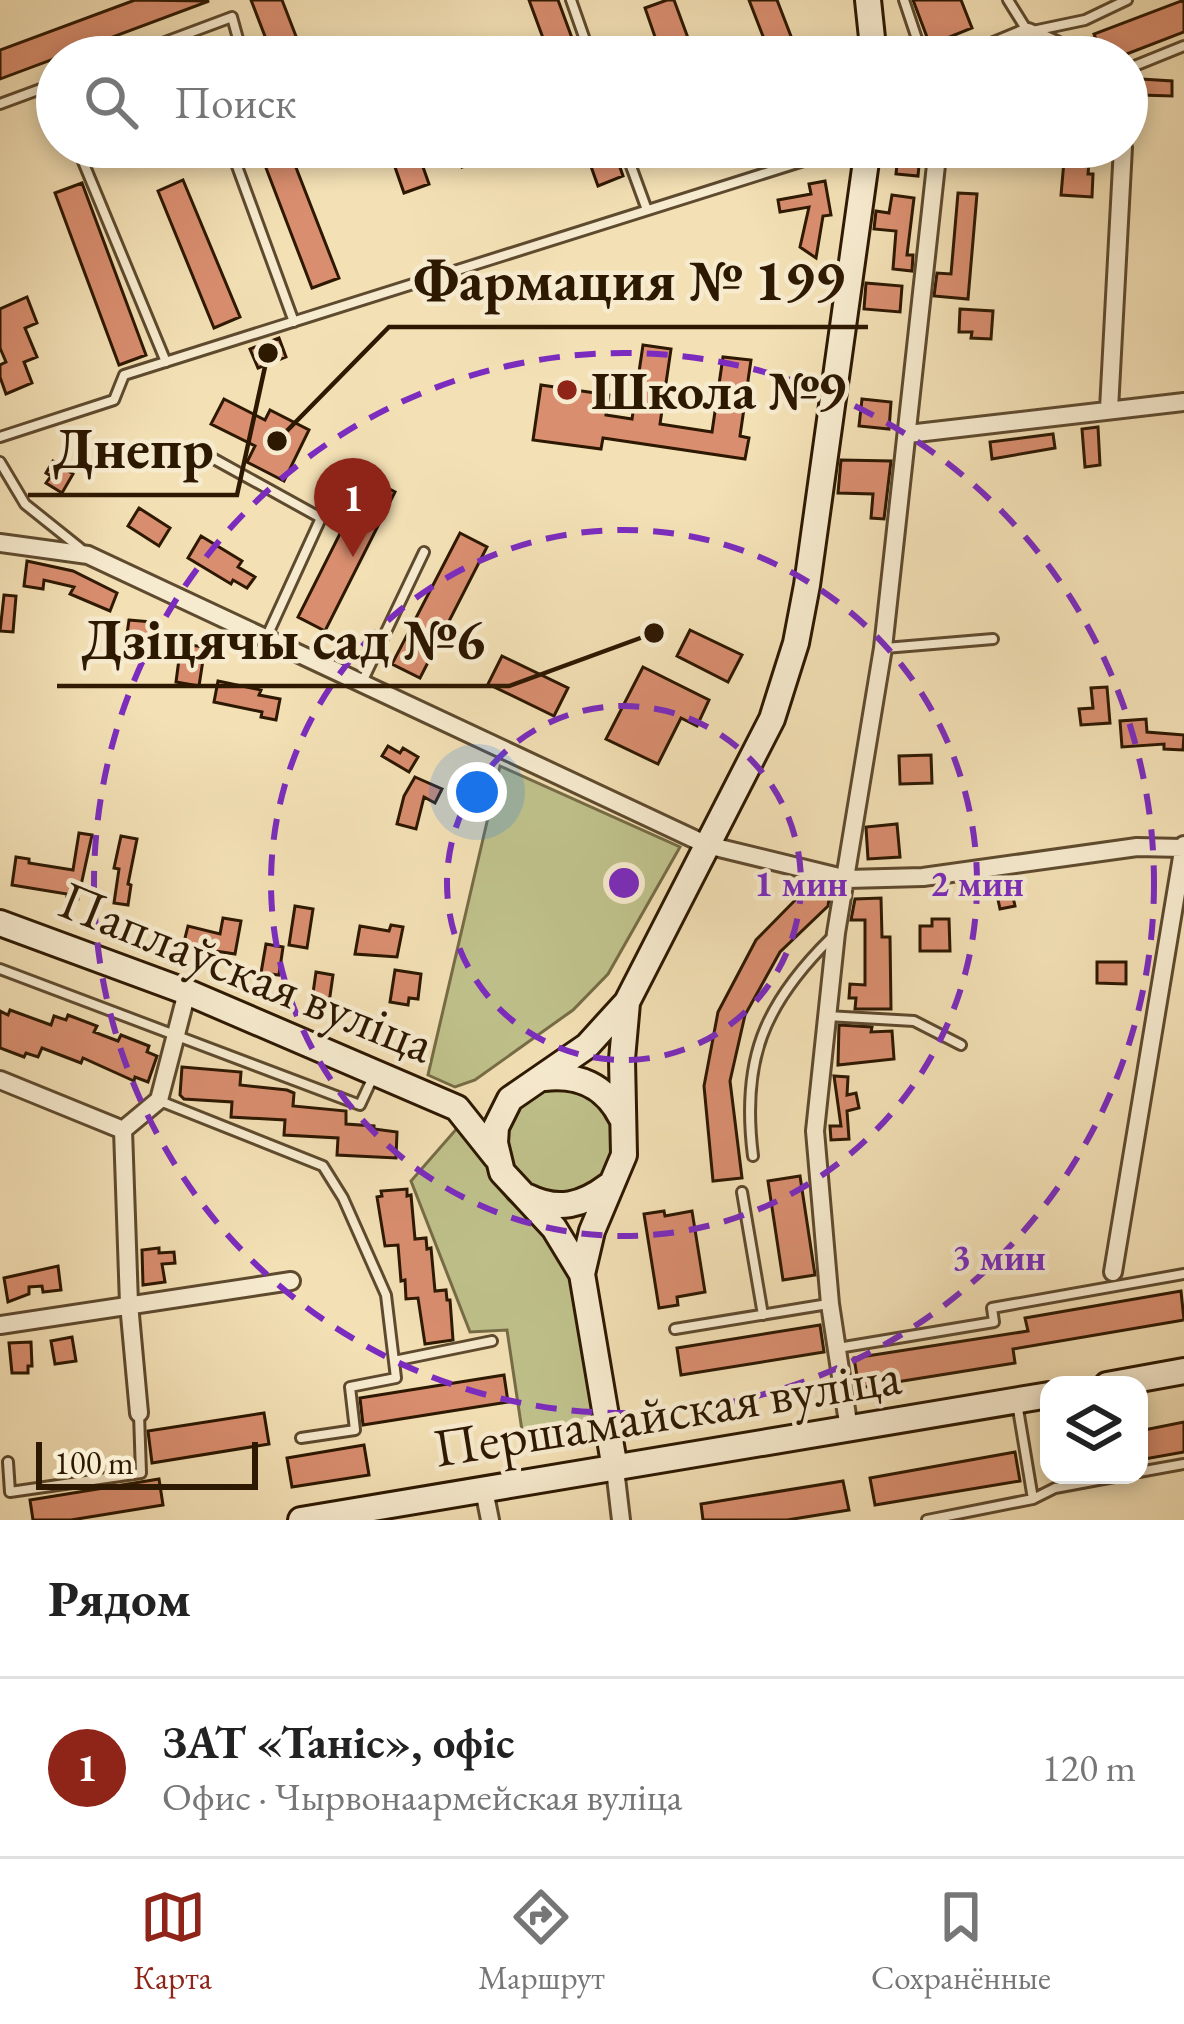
<!DOCTYPE html>
<html lang="ru">
<head>
<meta charset="utf-8">
<style>
	body { margin:0; font-family:"EB Garamond",serif; background:#f6f6f6; color:#222 }
	.controls { position:absolute; right:36px; bottom:36px; display:grid; overflow:hidden; border-radius:24px; box-shadow:0 6px 18px #0003 }
	.controls button { width:108px; height:108px; display:grid; place-items:center; padding:0; border:0; border-bottom:3px solid #e0e0e0; background:#fff; color:#222; font:60px sans-serif }
	.scale { position:absolute; left:36px; bottom:30px; width:222px; box-sizing:border-box; padding-left:12px; border:6px solid #2d1801; border-top:0; font-size:33px; line-height:42px; white-space:nowrap; color:#2d1801; -webkit-text-stroke:9px #f7ebcf; paint-order:stroke }
	.you { position:absolute; left:477px; top:792px; width:42px; height:42px; margin:-30px; border:9px solid #fff; border-radius:50%; background:#1a73e8; box-shadow:0 0 0 18px #1a73e833 }
	.badge { display:grid; place-items:center; width:78px; height:78px; border-radius:50%; background:#8f2418; color:#fff; font-size:39px; font-weight:700 }
	.pin { position:absolute; translate:-50% -99px; filter:drop-shadow(0 3px 6px #0008) }
	.pin::after { content:''; position:absolute; top:63px; width:42px; height:36px; background:inherit; clip-path:polygon(0 0,100% 0,50% 100%) }
	.list { margin:0; padding:0; list-style:none }
	h2 { display:flex; justify-content:space-between; align-items:center; height:156px; margin:0; padding:0 48px; font-size:51px }
	h2 small { font-size:39px; font-weight:400; color:#767676 }
	.list li { display:grid; grid-template-columns:78px 1fr auto; gap:36px; align-items:center; box-sizing:border-box; height:180px; padding:0 48px; border-top:3px solid #e0e0e0 }
	.list b { display:block; font-size:45px; white-space:nowrap }
	.list p { margin:0; font-size:39px; white-space:nowrap; color:#767676 }
	.list em { font-size:39px; font-style:normal; color:#767676 }
	.icon { flex:none; width:66px; height:66px; fill:none; stroke:currentColor; stroke-width:2; stroke-linecap:round; stroke-linejoin:round }
	.map { position:relative; flex:none; width:1184px; height:1520px; overflow:hidden }
	.search { position:absolute; background:#fff; box-shadow:0 6px 18px #0003; left:36px; right:36px; top:36px; height:132px; display:flex; align-items:center; gap:30px; box-sizing:border-box; padding:0 42px; border-radius:66px; color:#767676; font-size:45px }
	.sheet { height:336px; background:#fff }
	nav { display:flex; justify-content:space-around; align-items:center; box-sizing:border-box; height:168px; border-top:3px solid #e0e0e0; background:#fff; font-size:33px; color:#767676 }
	nav a { display:grid; justify-items:center; gap:6px }
	nav .on { color:#8f2418 }
	.map>svg:first-child { display:block }
</style>
</head>
<body>
<div class="map">
<svg width="1184" height="1520" viewBox="0 0 1184 1520">
	<rect width="100%" height="100%" fill="#f3e0b5"/>
	<filter id="stains"><feTurbulence type="fractalNoise" baseFrequency=".00167" numOctaves="4"/><feColorMatrix values="0 0 0 0 .2 0 0 0 0 .09 0 0 0 0 .02 0 0 0 .5 -.17"/></filter>
	<radialGradient id="worn" r=".72"><stop offset=".6" stop-color="#630" stop-opacity="0"/><stop offset="1" stop-color="#630" stop-opacity=".3"/></radialGradient>
	<!-- green -->
	<path fill="#bfc18b" stroke="#766c46" stroke-width="3" d="M500,766L680,847L608,974L573,1010L475,1080L455,1087L428,1075Z
		M507 1141a54 54 0 1 1 108 0a54 54 0 1 1-108 0Z
		M459,1126L473,1138L508,1199L542,1230L570,1279L595,1419L524,1444L507,1330L470,1332L411,1181Z"/>
	<!-- building -->
	<path fill="#d98e6f" stroke="#2d1801" stroke-width="3" d="M135,0L209,1L0,79V50Z
		M251,0H282L304,57H273Z
		M529,0H558L579,57H550Z
		M667,0H674L695,57H662L645,8Z
		M749,0H777L799,57H771Z
		M913,0H961L972,28L930,45Z
		M1184,0V32L1119,57H1103L1094,34Z
		M1141,79L1172,81V96L1140,95Z
		M258,147H288L339,278L312,288Z
		M388,147H416L429,184L404,193Z
		M455,147H487L490,157L462,167Z
		M584,147H613L623,176L598,186Z
		M898,154L920,155L918,176L896,174Z
		M1064,161L1089,163L1088,174H1093L1092,197L1061,195Z
		M183,180L240,317L214,328L158,191Z
		M825,181L831,215L823,216L816,258L800,247L809,207L780,212L778,200L811,194L809,184Z
		M82,183L146,355L119,365L55,193Z
		M958,193L977,194L968,299L934,296L937,273L951,274Z
		M892,195L914,198L907,255H913L912,271L893,269L896,231L874,229L876,211L889,213Z
		M866,283L902,286L900,312L864,309Z
		M27,297L37,323L25,328L37,357L24,362L32,383L6,394L0,377V365L6,362L0,348V309Z
		M960,309L993,311L991,339L971,338L972,332H959Z
		M279,338L286,357L258,368L250,349Z
		M643,345L671,349L660,424L712,432L723,357L751,360L740,436L749,438L745,459L603,438L601,449L533,440L541,385L609,395L606,415L632,419Z
		M224,399L265,420L270,410L309,430L284,481L247,462L255,446L211,424Z
		M862,399L891,402L889,429L859,426Z
		M1098,427L1100,465L1085,467L1082,429Z
		M1053,434L1055,448L992,459L990,442Z
		M841,460L891,461L884,519L871,518L873,494L838,493Z
		M53,461L73,474L62,493L46,483L51,476L46,473Z
		M368,478L395,492L325,631L298,617Z
		M139,508L170,528L159,546L128,526Z
		M460,533L487,547L420,678L392,664Z
		M201,536L242,561L238,567L255,577L247,588L233,580L231,584L188,558Z
		M27,561L73,571L117,593L110,611L70,594L74,587L44,580L43,589L24,586Z
		M4,595L16,596L13,632L0,631Z
		M129,620L153,622L149,651L125,648Z
		M690,630L742,655L728,682L677,656Z
		M181,644L205,647L199,686L176,682Z
		M502,656L568,688L554,716L488,684Z
		M643,667L709,700L697,726L681,718L658,764L606,739Z
		M218,681L261,690L259,695L280,699L276,720L261,717L262,712L214,702Z
		M1107,687L1110,723L1081,725L1079,709L1093,708L1091,688Z
		M1146,719L1147,732L1184,735L1183,750L1164,749V744L1122,747L1120,721Z
		M388,746L400,753L403,748L418,757L409,772L382,756Z
		M931,755L932,783L900,784L899,756Z
		M415,777L442,789L435,803L424,797L416,829L397,824L404,796Z
		M897,824L900,857L868,859L866,827Z
		M79,833L92,835L78,899L67,897V894L12,885L16,857L29,859V863L73,870Z
		M121,836L137,839L128,884L131,885L128,905L114,903L119,869L114,868Z
		M1009,878L1015,906L1000,909L994,881Z
		M811,884L829,899L828,906L780,952L745,1015L730,1081L742,1178L713,1181L704,1086L718,1012L756,940Z
		M881,898L882,937H890L891,1009H855L856,998H849L850,984L865,985V920H851L855,899Z
		M295,906L313,909L307,948L289,945Z
		M223,918L241,921L235,954L183,946L188,926L220,934Z
		M932,919H949L950,951H920V926H932Z
		M391,925L403,927L397,957L355,954L360,926L389,931Z
		M266,944L283,947L279,975L261,973Z
		M1097,962H1126V984L1097,983Z
		M395,970L421,974L418,999L409,998L408,1005L390,1002Z
		M316,972L333,975L329,1003L312,1000Z
		M10,1010L51,1025L54,1016L66,1020L68,1015L97,1026L94,1032L118,1041L121,1035L149,1046L147,1052L157,1056L148,1082L135,1077L134,1081L83,1058L81,1063L42,1048L38,1057L26,1053L24,1057L0,1048V1011L8,1015Z
		M839,1025L872,1027L871,1032L892,1031L894,1059L838,1065Z
		M182,1067L241,1072L240,1085L287,1090L294,1093L293,1106L346,1111V1124L374,1126V1129L397,1132L396,1158L337,1155L338,1138L284,1135L285,1120L231,1117L232,1102L184,1099L180,1095Z
		M834,1076L848,1077L847,1095L856,1093L859,1108L847,1111L849,1139L831,1140L830,1126H841Z
		M800,1176L815,1275L783,1280L768,1181Z
		M407,1189V1196L411,1195L415,1239L426,1238L427,1249L431,1248L435,1291L446,1290L447,1300H450L453,1340L425,1344L418,1298L406,1299L405,1280L401,1281L398,1245L385,1246L377,1197L382,1196L381,1191Z
		M664,1211L665,1216L692,1211L705,1292L677,1297L678,1305L659,1308L644,1214Z
		M159,1248V1253L174,1252L175,1263L162,1264L165,1282L143,1285L142,1250Z
		M58,1266L61,1290L43,1292L42,1286L29,1287V1294L8,1302L4,1278Z
		M1181,1291L1184,1320L1013,1349L1015,1363L859,1388L854,1358L1028,1331L1025,1318Z
		M820,1325L824,1352L681,1375L677,1348Z
		M72,1337L76,1361L55,1364L51,1341Z
		M31,1342L32,1366H28V1373H12L9,1343Z
		M504,1375L508,1402L363,1425L360,1398Z
		M264,1413L269,1444L152,1463L148,1431Z
		M1184,1422V1452L1139,1460V1431Z
		M364,1445L369,1475L292,1487L287,1458Z
		M1015,1452L1020,1481L875,1505L870,1478Z
		M159,1479L163,1505L71,1520H33L30,1500Z
		M843,1481L849,1510L787,1520H703L701,1504Z"/>
	<g fill="none" stroke-linecap="round" stroke-linejoin="round">
		<!-- lane casing -->
		<g stroke="#5e4a2e" stroke-width="14">
			<path id="lane" d="M571,0L591,57
				M904,0L919,45
				M1008,0L1028,32L1085,20L1127,0
				M125,57L232,17L243,57
				M1127,69L1184,46
				M51,85L57,100
				M0,104L57,83
				M77,147L166,362
				M230,147L294,322
				M624,147L647,210
				M0,437L114,400L124,375L848,147
				M214,459L321,518L267,636
				M0,462L25,504L80,548
				M885,648L993,639
				M363,680L424,552
				M0,969L360,1105L374,1075
				M827,1016L914,1021L961,1045
				M160,1101L323,1166L343,1198L386,1295L396,1378L350,1387L355,1430L301,1438
				M753,1156C741,1061 763,1005 831,938
				M742,1192L763,1315
				M675,1329L828,1304
				M838,1348L994,1322L992,1308L1184,1274
				M394,1361L492,1341
				M1017,1403L1033,1499
				M8,1462L10,1492L141,1473L139,1414
				M1139,1472L1184,1464
				M927,1520L1033,1499L1055,1488L1125,1475"/>
		</g>
		<!-- street casing -->
		<g stroke="#5e4a2e" stroke-width="22">
			<path id="street" d="M968,57L1028,32L1082,57
				M1109,409L1123,147
				M908,434L1184,402
				M0,543L88,555L707,845L847,879L923,877L1137,847L1183,848
				M0,1080L123,1130
				M1113,1272L1184,845
				M0,1325L291,1281
				M139,1413L129,1304L123,1130L159,1100L187,992
				M849,1429L830,1304L815,1131L836,933L883,648L938,147
				M615,1469L621,1520
				M484,1490L490,1520"/>
		</g>
		<!-- secondary casing -->
		<g stroke="#2d1801" stroke-width="30">
			<path id="secondary" d="M868,0L874,57
				M0,923L187,992L457,1108L496,1157
				M544,1078C578,1074 605,1085 621,1117
				M528,1197C558,1212 583,1205 608,1186
				M582,1274L592,1231L624,1155L622,1059L627,1003
				M1107,1385L1184,1371
				M615,1469L582,1274L554,1228L502,1172L495,1143L496,1127L510,1099L587,1046L627,1002L772,719L796,643L807,585L868,147
				M301,1520L1049,1395"/>
		</g>
		<!-- lane -->
		<use href="#lane" stroke="#f7ebcf" stroke-width="8"/>
		<!-- street -->
		<use href="#street" stroke="#f7ebcf" stroke-width="16"/>
		<!-- secondary -->
		<use href="#secondary" stroke="#f7ebcf" stroke-width="24"/>
	</g>
	<!-- distance rings -->
	<g fill="none" stroke="#7b2cbf" stroke-width="6" stroke-dasharray="21 15">
		<circle cx="624" cy="883" r="177"/>
		<circle cx="624" cy="883" r="353"/>
		<circle cx="624" cy="883" r="530"/>
	</g>
	<!-- markers -->
	<circle fill="#8f2418" stroke="#f7ebcf" stroke-width="4.5" cx="567" cy="390" r="12"/>
	<g text-anchor="middle" stroke-width="9" stroke-linejoin="round" paint-order="stroke">
		<!-- poi labels -->
		<g font-size="54" font-weight="bold" fill="#2d1801" stroke="#f7ebcf" text-anchor="start">
			<text x="591" y="409">Школа №9</text>
		</g>
		<!-- street labels -->
		<g font-size="54" fill="#2d1801" stroke="#f7ebcf">
			<text transform="translate(247 971) rotate(22)" y="19">Паплаўская вуліца</text>
			<text transform="translate(667 1411) rotate(-9)" y="19">Першамайская вуліца</text>
		</g>
	</g>
	<circle cx="624" cy="883" r="18" fill="#7b2cbf" stroke="#f7ebcf" stroke-width="6"/>
	<g font-size="36" text-anchor="middle" font-weight="bold" fill="#7b2cbf" stroke="#f7ebcf" stroke-width="9" stroke-linejoin="round" paint-order="stroke">
		<text x="801" y="896">1 мин</text>
		<text x="977" y="896">2 мин</text>
		<text x="999" y="1270">3 мин</text>
	</g>
	<!-- callouts -->
	<path fill="none" stroke="#2d1801" stroke-width="4.5" d="M277 441L389 327H868M268 353L237 495H28M654 633L509 686H57"/>
	<g fill="#2d1801" stroke="#f7ebcf" stroke-width="4.5">
		<circle cx="277" cy="441" r="12"/>
		<circle cx="268" cy="353" r="12"/>
		<circle cx="654" cy="633" r="12"/>
	</g>
	<g font-size="57" text-anchor="middle" font-weight="bold" fill="#2d1801" stroke="#f7ebcf" stroke-width="9" stroke-linejoin="round" paint-order="stroke">
		<text x="629" y="300">Фармация № 199</text>
		<text x="133" y="468">Днепр</text>
		<text x="283" y="659">Дзіцячы сад №6</text>
	</g>
	<rect width="100%" height="100%" filter="url(#stains)"/>
	<rect width="100%" height="100%" fill="url(#worn)"/>
</svg>
<div class="controls">
<button><svg class="icon" aria-label="layers" viewBox="0 0 24 24"><path d="M12 4l9 5-9 5-9-5zM3 14l9 5 9-5"/></svg></button>
</div>
<div class="scale">100 m</div>
<div class="you"></div>
<div class="pin badge" style="left:353px;top:557px">1</div>
<div class="search"><svg class="icon" aria-label="search" viewBox="0 0 24 24"><circle cx="10" cy="10" r="6"/><path d="M15 15l6 6"/></svg>Поиск</div>
</div>
<section class="sheet">
<h2>Рядом<small></small></h2>
<ul class="list">
<li><span class="badge">1</span><div><b>ЗАТ «Таніс», офіс</b><p>Офис · Чырвонаармейская вуліца</p></div><em>120 m</em></li>
</ul>
</section>
<nav>
<a class="on"><svg class="icon" aria-label="map" viewBox="0 0 24 24"><path d="M3 6l6-2 6 2 6-2v14l-6 2-6-2-6 2zM9 4v14M15 6v14"/></svg>Карта</a>
<a><svg class="icon" aria-label="directions" viewBox="0 0 24 24"><path d="M12 3l9 9-9 9-9-9zM9 14v-3h6M13 9l2 2-2 2"/></svg>Маршрут</a>
<a><svg class="icon" aria-label="saved" viewBox="0 0 24 24"><path d="M7 4h10v16l-5-4-5 4z"/></svg>Сохранённые</a>
</nav>
</body>
</html>
